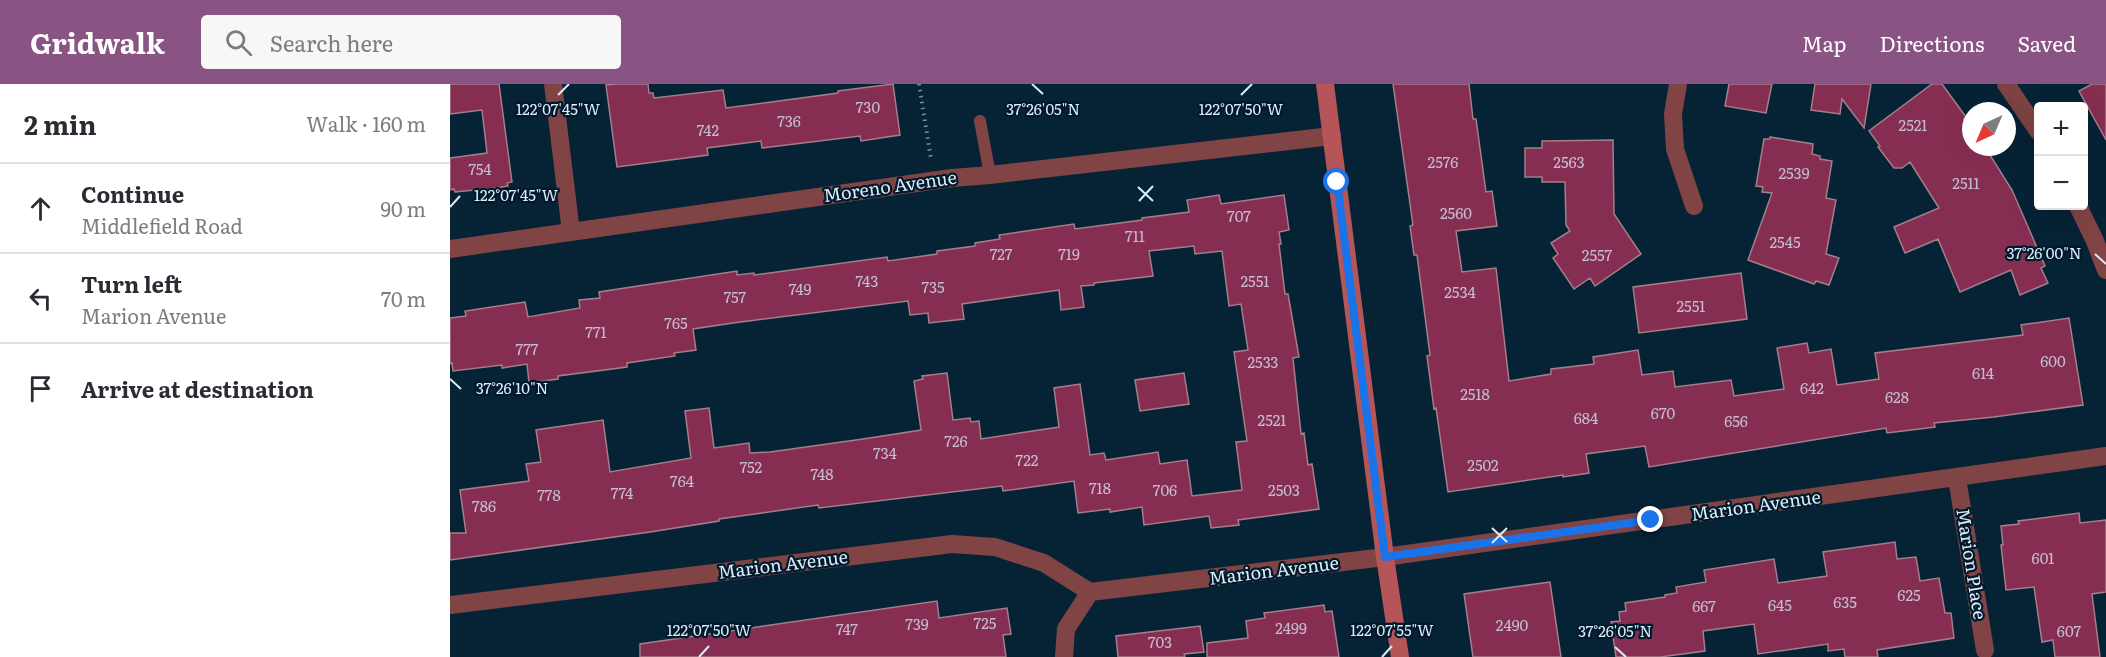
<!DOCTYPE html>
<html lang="en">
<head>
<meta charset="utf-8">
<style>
	body { margin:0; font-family:Literata,serif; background:#f7f7f7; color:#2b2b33 }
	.controls { position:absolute; right:18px; top:18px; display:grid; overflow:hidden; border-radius:6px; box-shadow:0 6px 24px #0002 }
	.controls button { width:54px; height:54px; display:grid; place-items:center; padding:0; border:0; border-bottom:2px solid #e1e1e2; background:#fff; color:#2b2b33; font:30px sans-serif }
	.compass { position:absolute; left:1512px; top:18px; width:54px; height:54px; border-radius:50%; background:#fff; box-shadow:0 6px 24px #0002; rotate:224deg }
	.stop { position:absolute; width:18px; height:18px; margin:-14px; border:4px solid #1a73e8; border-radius:50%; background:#fff }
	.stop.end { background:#1a73e8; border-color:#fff; box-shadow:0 2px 6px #0008 }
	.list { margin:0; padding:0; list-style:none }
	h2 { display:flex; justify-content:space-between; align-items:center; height:78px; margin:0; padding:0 24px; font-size:26px }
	h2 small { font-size:20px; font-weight:400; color:#7c7c81 }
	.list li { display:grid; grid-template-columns:39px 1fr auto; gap:18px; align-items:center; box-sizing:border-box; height:90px; padding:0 24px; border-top:2px solid #e1e1e2 }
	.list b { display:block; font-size:22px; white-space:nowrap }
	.list p { margin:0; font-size:20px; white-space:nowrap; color:#7c7c81 }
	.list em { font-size:20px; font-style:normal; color:#7c7c81 }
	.icon { flex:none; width:33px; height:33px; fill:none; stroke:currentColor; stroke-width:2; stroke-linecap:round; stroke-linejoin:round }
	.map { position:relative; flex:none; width:1656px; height:573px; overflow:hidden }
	header { display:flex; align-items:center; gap:36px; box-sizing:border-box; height:84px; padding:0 30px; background:#895483; color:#fff }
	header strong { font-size:28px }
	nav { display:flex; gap:33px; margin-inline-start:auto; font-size:21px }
	.search { width:420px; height:54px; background:#f7f7f7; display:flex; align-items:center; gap:15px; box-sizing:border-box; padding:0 21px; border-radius:6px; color:#7c7c81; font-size:22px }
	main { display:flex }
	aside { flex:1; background:#fff }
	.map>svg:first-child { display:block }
</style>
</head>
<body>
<header>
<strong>Gridwalk</strong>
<div class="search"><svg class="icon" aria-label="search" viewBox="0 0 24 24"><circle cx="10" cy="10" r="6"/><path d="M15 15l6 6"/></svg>Search here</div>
<nav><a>Map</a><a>Directions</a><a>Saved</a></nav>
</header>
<main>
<aside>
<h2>2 min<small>Walk · 160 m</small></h2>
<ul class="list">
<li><svg class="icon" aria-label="ahead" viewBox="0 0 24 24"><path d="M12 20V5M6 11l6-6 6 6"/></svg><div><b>Continue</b><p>Middlefield Road</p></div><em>90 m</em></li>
<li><svg class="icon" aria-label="left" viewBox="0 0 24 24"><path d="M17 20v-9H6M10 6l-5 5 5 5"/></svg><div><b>Turn left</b><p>Marion Avenue</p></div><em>70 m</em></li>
<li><svg class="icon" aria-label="arrive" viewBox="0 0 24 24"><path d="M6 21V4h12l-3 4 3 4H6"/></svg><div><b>Arrive at destination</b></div></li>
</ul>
</aside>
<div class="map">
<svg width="1656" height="573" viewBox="0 0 1656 573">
	<rect width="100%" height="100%" fill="#062336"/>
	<!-- building -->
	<path fill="#852e52" stroke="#a47e8a" stroke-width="1.5" d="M0,0H49L62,98L57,99L58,102L25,108V106L5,108L4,105L0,106V74L37,69L32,26L0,30Z
		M167,0H198L199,9H203L204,14L273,6L276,24L388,9V7L443,0L450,51L411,57L410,52L312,64L311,57L257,64L258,71L167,83L156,1Z
		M943,0H1019L1023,35H1026L1036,108L1042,107L1047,142L1006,147L1012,188L1046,184L1059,297L1101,290V285L1144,280L1143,273L1188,266L1192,291L1223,287L1225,303L1281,296L1284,312L1334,305L1327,264L1357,259L1359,269L1381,265L1387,301L1429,295L1425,269L1573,251L1571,241L1619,234L1633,321L1544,333L1484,339L1485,343L1437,349L1436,344L1199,383L1195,362L1136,370L1139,389L1113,393V391L998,408L986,324L984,325L977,272L980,271L967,171H964L960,142L963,141Z
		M1279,0H1322L1316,29L1275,22Z
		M1365,0H1421L1414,44L1392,15L1390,30L1361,26Z
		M1482,0H1492L1516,33L1514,35L1521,48V63H1535L1562,106L1595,182L1591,184L1598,199L1570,211L1561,186L1510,208L1488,155L1455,169L1444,143L1489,124L1460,78L1452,84H1444L1428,63L1430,62L1419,47Z
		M1642,0H1656V56L1629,7Z
		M1320,53L1363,60L1362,70L1370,72V75L1382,77L1376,114L1386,116L1376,170L1389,174L1379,201L1366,197L1364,200L1298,176L1322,109L1312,108L1313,103L1306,102L1314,55H1320Z
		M1163,56L1164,130L1191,170L1145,202L1140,194L1124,205L1103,174L1108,170L1101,159L1120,147L1116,141L1115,98H1092V93H1075V64H1092V57Z
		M769,111L771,120L834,111L839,146L829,148L831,160H829L835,210H838L849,273L843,274L851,350L854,349L858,381L862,380L869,425L788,436L789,441L761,444L759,432L694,441L692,423L660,428V425L628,429L624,397L553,407L552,402L369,424L368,421L269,435V437L200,448L0,476V449H16L10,406L79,397L76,380L91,378L86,346L153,336L160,388L241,374L235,327L259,324L264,364L299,359L300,369L320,368L413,355L471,346L464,297L473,295L472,292L497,289L503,336L520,334L521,338L529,337L531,355L609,343L604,304L630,300L640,371L654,369L656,376L708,368L710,380L737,376L742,412L792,406L786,358L797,357L784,268L798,266L791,220L779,222L772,167L745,170L744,162L699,167L703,192L644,199V201L631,202L634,223L611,226L609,206L512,220L514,235L479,239L478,229L460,231L458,217L283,239L243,245L246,266L224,269L225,272L177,279V283L108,292V295L79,299L77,280L52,284V281L3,287L2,279L0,280V234L16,232L15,227L75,218L78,233L130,224L129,216L150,214L149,208L287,187V191L304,189V191L437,173L438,177L487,170V167L525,162V159L550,155L549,151L624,140L625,145L692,136V134L739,128L737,116Z
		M1291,189L1297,235L1189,249L1183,203Z
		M734,289L739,320L690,327L685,296Z
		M1629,429L1630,439L1656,436V508L1642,510L1650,573H1605L1603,556L1592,558L1584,503L1556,506L1551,461H1553L1551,442L1569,440L1568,437Z
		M1445,458L1447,475L1466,473L1470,497L1489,494L1495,529H1501L1504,554L1427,566L1428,573H1395L1394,565L1378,567V560L1308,570L1304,540L1253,547L1255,567L1210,573H1166L1161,538L1170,537L1169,528L1176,527L1175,519L1215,513V511L1227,509L1226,503L1256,498L1254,486L1324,475L1328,499L1377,492L1373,468Z
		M1100,498L1111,573H1023L1014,510Z
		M487,517L489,534L557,524L561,550L553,551L556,573H190V560Z
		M874,521L875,528L882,527L889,573H757V559L798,554L796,537L815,534L814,529Z
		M750,542L754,568L734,570L735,573H668L666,552Z"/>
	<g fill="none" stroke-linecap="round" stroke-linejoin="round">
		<!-- path -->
		<path stroke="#758b9b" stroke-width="4" stroke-dasharray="1.5 4.5" stroke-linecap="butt" d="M469,0L481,75"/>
		<!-- lane -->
		<path stroke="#814444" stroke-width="12" d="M530,37L540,91"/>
		<!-- street -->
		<path stroke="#814444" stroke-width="18" d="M103,0L121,148
			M1228,0L1223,30L1225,65L1244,122
			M1556,0L1588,47
			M1628,122L1645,157L1656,186
			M0,165L502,94L540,91L882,52
			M1507,394L1535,566
			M0,521L502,460L545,463L594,479L640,508L935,473L1656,372
			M614,573L616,545L640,508"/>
		<!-- secondary -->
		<path stroke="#b65557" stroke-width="18" d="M875,0L935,473L950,573"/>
	</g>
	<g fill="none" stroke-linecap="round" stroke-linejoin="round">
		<!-- route -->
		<path stroke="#1a73e8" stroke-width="8" d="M887,98L935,473L1201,436"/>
	</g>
	<!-- ticks -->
	<path fill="none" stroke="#dcecf9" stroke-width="2" d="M582,0L593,10M108,11L119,0M791,11L802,0M688,103L703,117M689,117L703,102M0,123L10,112M1645,170L1656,180M0,295L11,305M1042,444L1057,458M1042,459L1057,444M1165,563L1176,573M249,573L259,562M932,573L942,562"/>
	<g text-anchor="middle" stroke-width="4.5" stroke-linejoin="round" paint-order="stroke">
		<!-- number labels -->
		<g font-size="15" fill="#c6bccf">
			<text x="418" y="29">730</text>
			<text x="339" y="43">736</text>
			<text x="1463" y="47">2521</text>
			<text x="258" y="52">742</text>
			<text x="993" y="84">2576</text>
			<text x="1119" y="84">2563</text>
			<text x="30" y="91">754</text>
			<text x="1344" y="95">2539</text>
			<text x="1516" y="105">2511</text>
			<text x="1006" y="135">2560</text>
			<text x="789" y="138">707</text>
			<text x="685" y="158">711</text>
			<text x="1335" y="164">2545</text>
			<text x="551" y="176">727</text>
			<text x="619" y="176">719</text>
			<text x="1147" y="177">2557</text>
			<text x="417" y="203">743</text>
			<text x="805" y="203">2551</text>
			<text x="483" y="209">735</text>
			<text x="350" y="211">749</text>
			<text x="1010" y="214">2534</text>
			<text x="285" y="219">757</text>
			<text x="1241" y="228">2551</text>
			<text x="226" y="245">765</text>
			<text x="146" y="254">771</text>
			<text x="77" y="271">777</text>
			<text x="1603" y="283">600</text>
			<text x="813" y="284">2533</text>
			<text x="1533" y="295">614</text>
			<text x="1362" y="310">642</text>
			<text x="1025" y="316">2518</text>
			<text x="1447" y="319">628</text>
			<text x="1213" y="335">670</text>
			<text x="1136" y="340">684</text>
			<text x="822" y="342">2521</text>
			<text x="1286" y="343">656</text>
			<text x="506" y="363">726</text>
			<text x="435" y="375">734</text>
			<text x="577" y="382">722</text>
			<text x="1033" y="387">2502</text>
			<text x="301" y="389">752</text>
			<text x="372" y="396">748</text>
			<text x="232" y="403">764</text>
			<text x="650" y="410">718</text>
			<text x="715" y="412">706</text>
			<text x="834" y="412">2503</text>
			<text x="172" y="415">774</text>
			<text x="99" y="417">778</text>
			<text x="34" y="428">786</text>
			<text x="1593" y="480">601</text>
			<text x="1459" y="517">625</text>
			<text x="1395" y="524">635</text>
			<text x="1330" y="527">645</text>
			<text x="1254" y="528">667</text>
			<text x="535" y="545">725</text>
			<text x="467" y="546">739</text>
			<text x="1062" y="547">2490</text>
			<text x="841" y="550">2499</text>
			<text x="397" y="551">747</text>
			<text x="1619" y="553">607</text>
			<text x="710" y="564">703</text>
		</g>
		<!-- street labels -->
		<g font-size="18" fill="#dcecf9" stroke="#001a2c">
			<text transform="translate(440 103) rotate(-8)" y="6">Moreno Avenue</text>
			<text transform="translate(1306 422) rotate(-8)" y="6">Marion Avenue</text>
			<text transform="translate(1521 480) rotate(81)" y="6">Marion Place</text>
			<text transform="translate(333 481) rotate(-7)" y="6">Marion Avenue</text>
			<text transform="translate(824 487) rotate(-7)" y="6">Marion Avenue</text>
		</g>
	</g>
	<g font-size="15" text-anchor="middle" fill="#dcecf9" stroke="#001a2c" stroke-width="4.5" stroke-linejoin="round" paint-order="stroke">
		<text x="593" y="31">37°26'05"N</text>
		<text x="791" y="31">122°07'50"W</text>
		<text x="108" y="31">122°07'45"W</text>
		<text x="66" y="117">122°07'45"W</text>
		<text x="1594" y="175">37°26'00"N</text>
		<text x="62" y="310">37°26'10"N</text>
		<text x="259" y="552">122°07'50"W</text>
		<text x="942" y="552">122°07'55"W</text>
		<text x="1165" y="553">37°26'05"N</text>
	</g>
</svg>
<div class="controls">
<button>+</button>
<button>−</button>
</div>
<svg class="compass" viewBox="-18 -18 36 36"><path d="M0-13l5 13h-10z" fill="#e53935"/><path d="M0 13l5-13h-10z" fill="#7c7c81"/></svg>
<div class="stop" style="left:887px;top:98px"></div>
<div class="stop end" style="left:1201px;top:436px"></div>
</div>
</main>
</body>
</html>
